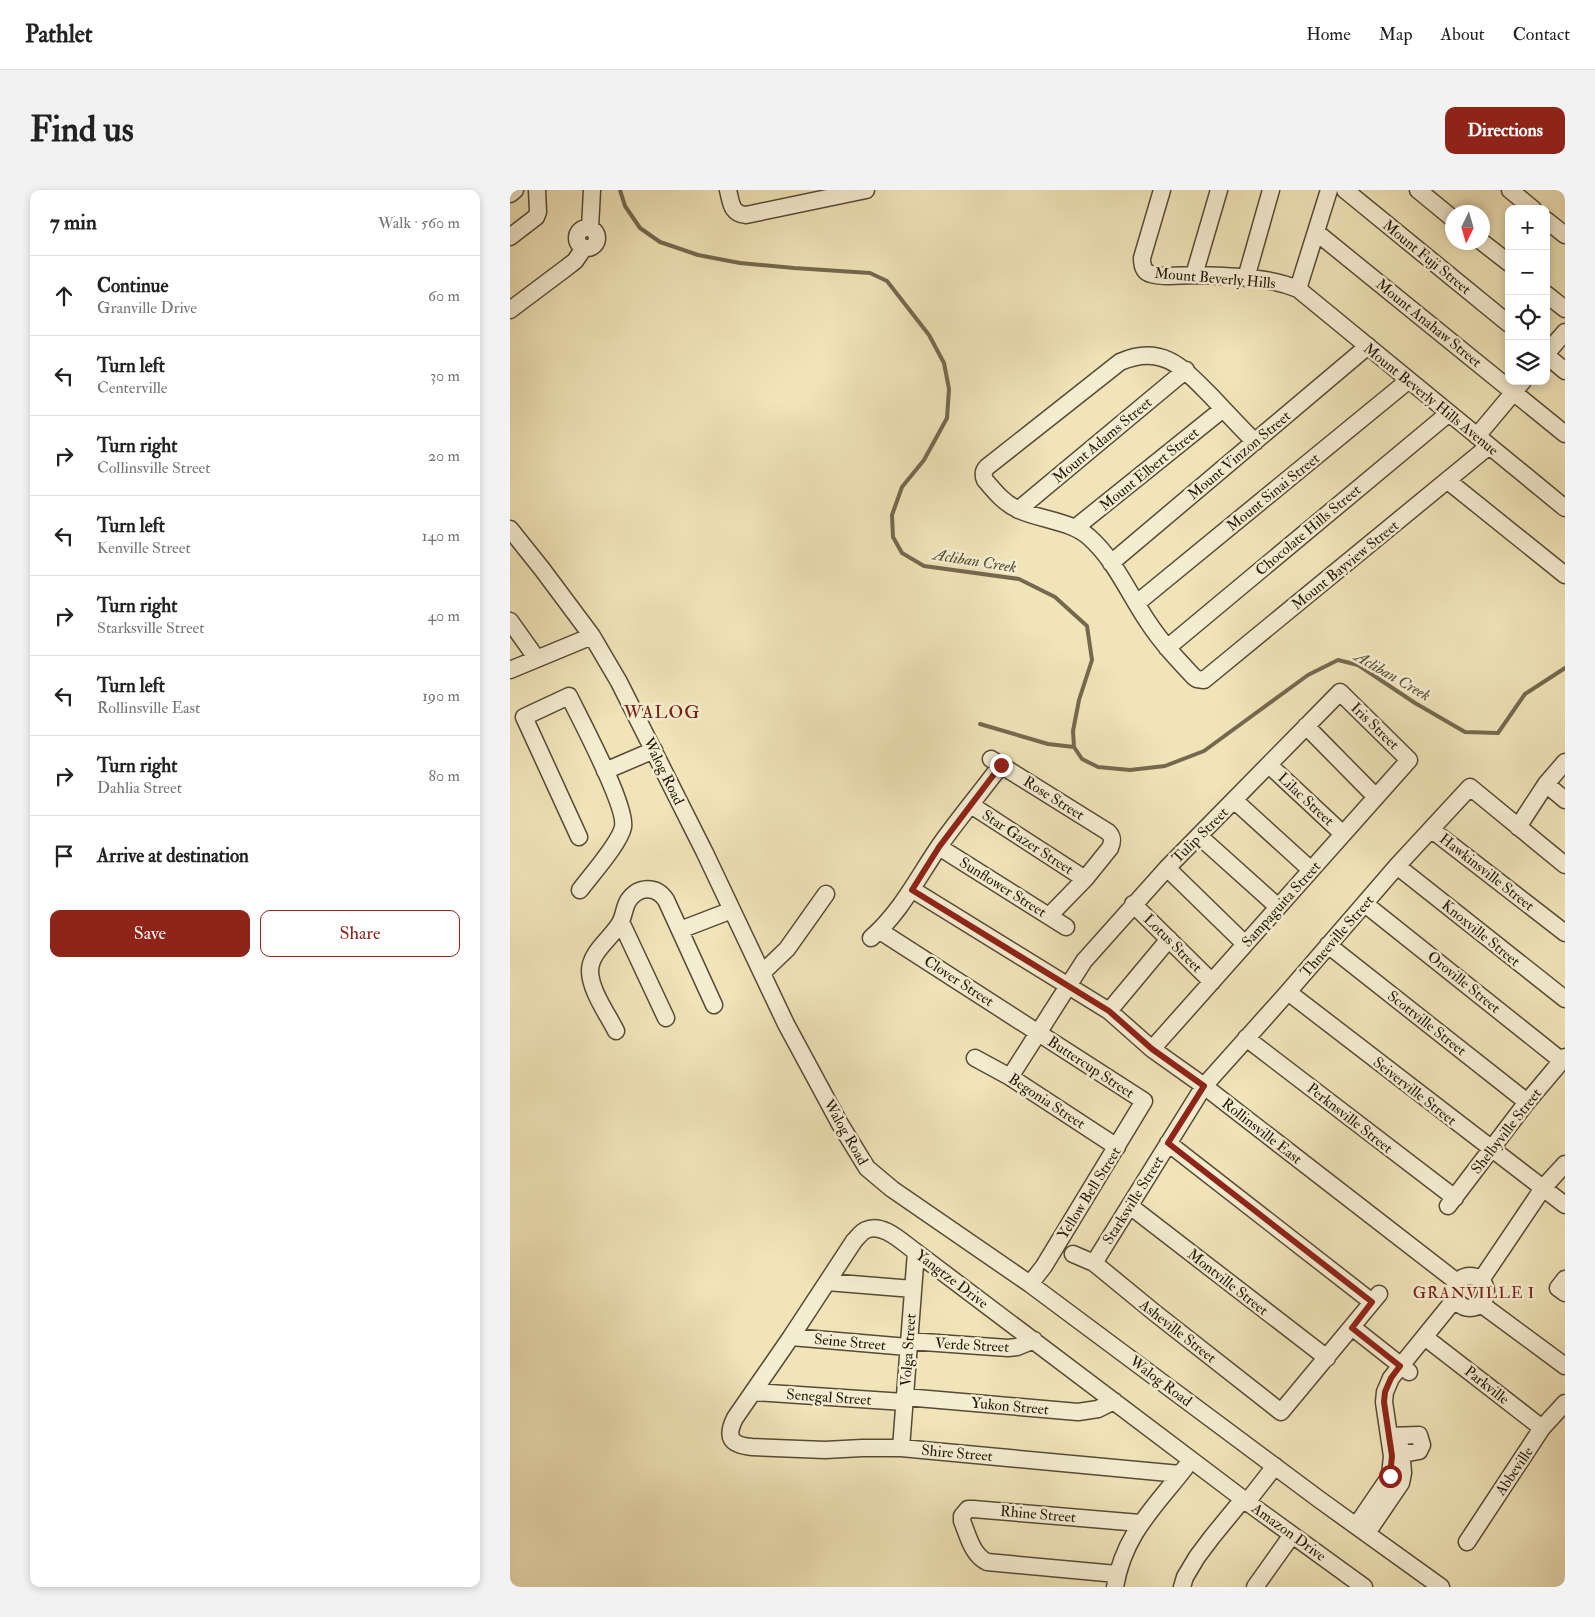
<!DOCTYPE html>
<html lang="en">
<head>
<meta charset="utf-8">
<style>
	body { margin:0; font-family:"IM FELL Double Pica",serif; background:#f2f2f2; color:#222 }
	.controls { position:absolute; right:15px; top:15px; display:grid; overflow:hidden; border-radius:10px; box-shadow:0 2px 8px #0003 }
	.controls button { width:45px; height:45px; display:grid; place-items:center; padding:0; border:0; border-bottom:1px solid #e0e0e0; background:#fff; color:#222; font:25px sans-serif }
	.compass { position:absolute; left:935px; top:15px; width:45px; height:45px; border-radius:50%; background:#fff; box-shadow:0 2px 8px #0003; rotate:185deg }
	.stop { position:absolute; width:15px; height:15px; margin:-11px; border:4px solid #8f2418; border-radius:50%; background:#fff }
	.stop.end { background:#8f2418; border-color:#fff; box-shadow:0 1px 5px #0008 }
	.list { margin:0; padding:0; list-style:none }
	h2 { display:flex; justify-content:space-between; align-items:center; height:65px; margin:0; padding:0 20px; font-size:21px }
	h2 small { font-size:16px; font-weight:400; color:#767676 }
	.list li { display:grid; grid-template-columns:32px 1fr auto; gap:15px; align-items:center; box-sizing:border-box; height:80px; padding:0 20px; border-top:1px solid #e0e0e0 }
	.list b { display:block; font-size:19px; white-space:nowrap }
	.list p { margin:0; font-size:16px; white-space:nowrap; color:#767676 }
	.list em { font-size:16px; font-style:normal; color:#767676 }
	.actions { display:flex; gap:10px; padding:15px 20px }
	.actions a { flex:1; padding:11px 0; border:1px solid #8f2418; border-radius:10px; text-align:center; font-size:18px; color:#8f2418 }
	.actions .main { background:#8f2418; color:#fff }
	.icon { flex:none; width:28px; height:28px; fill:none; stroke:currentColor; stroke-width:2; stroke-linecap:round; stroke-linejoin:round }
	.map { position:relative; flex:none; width:1055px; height:1397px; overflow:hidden; border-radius:10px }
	header { display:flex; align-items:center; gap:30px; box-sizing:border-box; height:70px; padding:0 25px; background:#fff; border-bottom:1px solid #e0e0e0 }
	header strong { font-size:24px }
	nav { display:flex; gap:28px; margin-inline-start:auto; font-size:18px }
	.intro { display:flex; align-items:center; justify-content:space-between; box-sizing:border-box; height:120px; padding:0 30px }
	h1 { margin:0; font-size:35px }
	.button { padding:12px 22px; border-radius:10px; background:#8f2418; color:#fff; font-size:18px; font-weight:700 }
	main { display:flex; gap:30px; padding:0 30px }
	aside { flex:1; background:#fff; border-radius:10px; box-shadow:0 2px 8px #0003 }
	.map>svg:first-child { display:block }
</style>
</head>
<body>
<header>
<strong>Pathlet</strong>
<nav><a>Home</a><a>Map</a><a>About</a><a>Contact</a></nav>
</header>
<div class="intro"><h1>Find us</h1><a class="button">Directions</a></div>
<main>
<aside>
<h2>7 min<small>Walk · 560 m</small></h2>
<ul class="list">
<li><svg class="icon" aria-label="ahead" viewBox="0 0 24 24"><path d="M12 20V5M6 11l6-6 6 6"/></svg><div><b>Continue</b><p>Granville Drive</p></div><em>60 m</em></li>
<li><svg class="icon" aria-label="left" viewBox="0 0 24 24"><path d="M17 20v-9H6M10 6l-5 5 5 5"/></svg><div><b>Turn left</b><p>Centerville</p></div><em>30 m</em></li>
<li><svg class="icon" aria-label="right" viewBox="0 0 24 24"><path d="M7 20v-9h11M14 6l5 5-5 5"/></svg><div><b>Turn right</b><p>Collinsville Street</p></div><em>20 m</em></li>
<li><svg class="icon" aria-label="left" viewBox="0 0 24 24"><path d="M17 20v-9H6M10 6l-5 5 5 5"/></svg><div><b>Turn left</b><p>Kenville Street</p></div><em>140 m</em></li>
<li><svg class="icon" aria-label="right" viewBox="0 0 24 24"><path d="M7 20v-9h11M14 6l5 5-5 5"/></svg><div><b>Turn right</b><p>Starksville Street</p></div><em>40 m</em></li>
<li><svg class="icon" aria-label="left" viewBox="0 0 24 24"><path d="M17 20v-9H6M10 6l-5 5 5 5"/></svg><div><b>Turn left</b><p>Rollinsville East</p></div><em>190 m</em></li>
<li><svg class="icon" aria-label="right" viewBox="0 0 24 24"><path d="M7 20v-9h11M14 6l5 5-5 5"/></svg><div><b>Turn right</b><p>Dahlia Street</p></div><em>80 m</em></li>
<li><svg class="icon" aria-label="arrive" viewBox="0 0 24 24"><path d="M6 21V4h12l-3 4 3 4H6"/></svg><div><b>Arrive at destination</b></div></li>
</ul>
<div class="actions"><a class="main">Save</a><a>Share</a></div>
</aside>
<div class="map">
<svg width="1055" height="1397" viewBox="0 0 1055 1397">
	<rect width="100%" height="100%" fill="#f0e4b8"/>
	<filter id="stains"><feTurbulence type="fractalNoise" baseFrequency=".004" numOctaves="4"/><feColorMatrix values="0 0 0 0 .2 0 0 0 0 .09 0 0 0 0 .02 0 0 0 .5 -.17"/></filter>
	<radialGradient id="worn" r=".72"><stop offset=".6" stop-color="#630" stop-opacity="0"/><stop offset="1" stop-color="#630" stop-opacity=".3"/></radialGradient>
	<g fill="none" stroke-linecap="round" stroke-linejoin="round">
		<!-- stream -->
		<path stroke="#74694f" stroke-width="4" d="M110,0L115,16L130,38L150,52L188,65L230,73L284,78L360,83L377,91L419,145L434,173L439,199L437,228L414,270L392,297L382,325L383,347L392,363L414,376L509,389L545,407L577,436L582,470L569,510L563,541L564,557L572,569L588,577L620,580L655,576L694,561L798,485L828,470L848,475L905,513L955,542L988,543L1015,504L1055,478
			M470,534L538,554L564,557"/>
		<!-- minor casing -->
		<g stroke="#564b36" stroke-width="19">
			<path id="minor" d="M218,0C221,12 221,24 236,25L356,0
				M652,0L632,68C632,75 633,82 641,84C654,88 670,85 684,85C718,86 756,86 788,99L1055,318
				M835,0L999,134
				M908,0L942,28
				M1000,0L1023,19
				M0,4L5,0
				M1036,30L1055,45
				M67 48a10 10 0 1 1 20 0a10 10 0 1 1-20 0Z
				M80,38L82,0
				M806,42L1055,244
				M0,47L26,27L28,22L27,0
				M972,52L999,73
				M684,85L709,0
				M736,88L761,0
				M788,99L819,0
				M1036,104L1055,119
				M0,120L56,78L65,71L74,58
				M1036,164L1055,142
				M1036,165L1055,181
				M967,246L1013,191
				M745,252C730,237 716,222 702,207C674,179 653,153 610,172L477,277C473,281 473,285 475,290C485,302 495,314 509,320C531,330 561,331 579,347C605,370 619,404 638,432C651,452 667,469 684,487L687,489L694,490L979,256
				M938,291L1055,385
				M508,320L676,180
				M565,338L713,219
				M0,339L32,379L82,446L109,492L195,663L276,834L330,934L357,978L382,999L520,1094L810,1310L931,1397
				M601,373L858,156
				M627,413L899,190
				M0,431L27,469
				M657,458L939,223
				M0,480L82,446
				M796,536L866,607
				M481,569L598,642C603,647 603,651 600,658L575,689L539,726
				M759,575L833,644
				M95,581L144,560
				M1036,594L1055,610
				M724,610L801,680
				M461,615L575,689
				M1008,637L1036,594L1055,572
				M922,640L1055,743
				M689,646L768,717
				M69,647L14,527L59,506C70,529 117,616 113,637C110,653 81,685 70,700
				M429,657L556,737
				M887,676L1055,809
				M657,678L735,754
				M403,700L599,821L642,859L694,896L947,1092
				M623,714L702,792
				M855,714L1052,871
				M111,732L156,828
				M170,740L222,720
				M370,741L634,911L534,1076L520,1094
				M361,748C391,722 408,687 430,655C449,628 471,602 491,575
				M818,755L1017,912
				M252,783L277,759L316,704
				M778,802L1055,1015
				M599,821L659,749
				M106,841C98,825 80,800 80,781C80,762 101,749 110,733C114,726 114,718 118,711C128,696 146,695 156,710L204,815
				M736,848L945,1008
				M465,868L500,887L607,957
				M500,887L574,771L657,678L830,502L899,570L642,859
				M658,953L862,1112
				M620,1016L817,1168
				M938,1016L1017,912L1055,867
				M563,1064L584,1073L645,1123L771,1222L869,1104
				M584,1073L694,896L778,802L887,676L960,597L1055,675
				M944 1102a16 16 0 1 1 32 0a16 16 0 1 1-32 0Z
				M1055,1089L1048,1098L1055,1103
				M971,1090L1033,998L1055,974
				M317,1092L403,1099
				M971,1114L1055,1176
				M842,1137L899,1182
				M281,1147L398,1157
				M399,1151L498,1158L507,1157L524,1150
				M921,1152L1032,1238
				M243,1202L394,1212
				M395,1207L568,1222L588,1219L604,1211
				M879,1246L909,1245L912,1255L909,1261L882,1266
				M391,1258L406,1062
				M670,1284L391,1258H352L315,1260L242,1257C221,1255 215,1248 225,1228L281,1147L344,1051C348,1047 351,1042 356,1040C373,1032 393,1053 406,1062L737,1312L854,1397
				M846,1336L880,1286L882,1266L874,1212L875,1202L881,1188L945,1109
				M857,1343L891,1293L893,1283L891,1258
				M957,1352L1032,1238L1055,1213
				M607,1384L477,1372C462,1365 458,1345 452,1331V1326L458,1319H463L630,1333
				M605,1397C614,1344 644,1318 675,1278
				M672,1397L675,1387L687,1367L702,1347L729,1314L737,1312L765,1276
				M745,1397L782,1345"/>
		</g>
		<!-- minor -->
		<use href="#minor" stroke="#f5edd1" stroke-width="16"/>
	</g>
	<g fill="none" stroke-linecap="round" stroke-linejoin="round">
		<!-- route -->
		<path stroke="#8f2418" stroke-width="6" d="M491,575L429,657L402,700L599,821L642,859L694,896L658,953L862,1112L842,1138L890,1176L881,1188L875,1202L874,1212L882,1266L880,1286"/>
	</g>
	<g text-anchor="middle" stroke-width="5" stroke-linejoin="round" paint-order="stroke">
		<!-- street labels -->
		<g font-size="15" fill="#22180a" stroke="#f5edd1">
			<text transform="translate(917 67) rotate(39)" y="5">Mount Fuji Street</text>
			<text transform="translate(705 88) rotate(5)" y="5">Mount Beverly Hills</text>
			<text transform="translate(919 133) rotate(39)" y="5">Mount Anahaw Street</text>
			<text transform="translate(921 209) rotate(39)" y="5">Mount Beverly Hills Avenue</text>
			<text transform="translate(592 250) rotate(-40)" y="5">Mount Adams Street</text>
			<text transform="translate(729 265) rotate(-40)" y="5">Mount Vinzon Street</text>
			<text transform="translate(639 279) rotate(-39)" y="5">Mount Elbert Street</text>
			<text transform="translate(763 302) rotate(-39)" y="5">Mount Sinai Street</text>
			<text transform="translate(798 340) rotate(-40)" y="5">Chocolate Hills Street</text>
			<text transform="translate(835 375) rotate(-39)" y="5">Mount Bayview Street</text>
			<text transform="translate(865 536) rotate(44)" y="5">Iris Street</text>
			<text transform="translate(154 581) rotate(64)" y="5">Walog Road</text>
			<text transform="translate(544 608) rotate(32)" y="5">Rose Street</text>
			<text transform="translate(796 609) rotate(43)" y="5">Lilac Street</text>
			<text transform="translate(690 645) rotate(-45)" y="5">Tulip Street</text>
			<text transform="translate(518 652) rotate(33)" y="5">Star Gazer Street</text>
			<text transform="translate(977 682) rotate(38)" y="5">Hawkinsville Street</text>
			<text transform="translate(493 697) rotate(32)" y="5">Sunflower Street</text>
			<text transform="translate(771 714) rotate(-48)" y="5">Sampaguita Street</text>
			<text transform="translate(971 743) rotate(39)" y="5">Knoxville Street</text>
			<text transform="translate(827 746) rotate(-49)" y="5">Thneeville Street</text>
			<text transform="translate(663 753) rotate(45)" y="5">Lotus Street</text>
			<text transform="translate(449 791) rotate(33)" y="5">Clover Street</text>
			<text transform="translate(954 792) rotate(39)" y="5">Oroville Street</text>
			<text transform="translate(917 833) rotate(38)" y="5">Scottville Street</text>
			<text transform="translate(581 877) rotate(33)" y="5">Buttercup Street</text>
			<text transform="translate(905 901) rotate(38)" y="5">Seiverville Street</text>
			<text transform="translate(537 911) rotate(33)" y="5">Begonia Street</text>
			<text transform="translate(840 928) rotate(38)" y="5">Perknsville Street</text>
			<text transform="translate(752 941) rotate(38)" y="5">Rollinsville East</text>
			<text transform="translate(996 941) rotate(-52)" y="5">Shelbyville Street</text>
			<text transform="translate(336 942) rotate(60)" y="5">Walog Road</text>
			<text transform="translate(579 1003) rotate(-58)" y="5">Yellow Bell Street</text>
			<text transform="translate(623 1010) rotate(-58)" y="5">Starksville Street</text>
			<text transform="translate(442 1089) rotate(37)" y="5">Yangtze Drive</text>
			<text transform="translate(718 1092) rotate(38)" y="5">Montville Street</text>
			<text transform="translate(668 1141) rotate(38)" y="5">Asheville Street</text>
			<text transform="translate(340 1152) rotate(5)" y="5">Seine Street</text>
			<text transform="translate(462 1155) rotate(3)" y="5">Verde Street</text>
			<text transform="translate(398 1160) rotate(-86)" y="5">Volga Street</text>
			<text transform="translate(651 1191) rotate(37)" y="5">Walog Road</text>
			<text transform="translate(977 1195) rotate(38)" y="5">Parkville</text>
			<text transform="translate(319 1207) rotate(4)" y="5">Senegal Street</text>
			<text transform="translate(500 1216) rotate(5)" y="5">Yukon Street</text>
			<text transform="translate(447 1263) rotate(5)" y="5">Shire Street</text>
			<text transform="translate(1004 1281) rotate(-56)" y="5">Abbeville</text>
			<text transform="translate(528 1324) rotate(5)" y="5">Rhine Street</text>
			<text transform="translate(779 1342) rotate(36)" y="5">Amazon Drive</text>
		</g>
		<!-- water labels -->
		<g font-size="16" font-style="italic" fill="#584e38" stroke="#f5edd1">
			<text transform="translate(465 370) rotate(9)" y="6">Acliban Creek</text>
			<text transform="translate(883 485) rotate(30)" y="6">Acliban Creek</text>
		</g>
		<!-- neighbourhood labels -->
		<g font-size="16" letter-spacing="1" fill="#7a1f14" stroke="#f5edd1">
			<text x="964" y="1108">GRANVILLE I</text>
		</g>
		<!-- quarter labels -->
		<g font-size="18" letter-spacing="1" fill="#7a1f14" stroke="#f5edd1">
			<text x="152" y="528">WALOG</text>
		</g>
	</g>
	<rect width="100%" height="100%" filter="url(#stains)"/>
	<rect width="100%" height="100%" fill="url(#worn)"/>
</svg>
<div class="controls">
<button>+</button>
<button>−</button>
<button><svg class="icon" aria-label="locate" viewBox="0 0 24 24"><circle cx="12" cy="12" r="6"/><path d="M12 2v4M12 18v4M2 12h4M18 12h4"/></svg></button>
<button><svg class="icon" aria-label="layers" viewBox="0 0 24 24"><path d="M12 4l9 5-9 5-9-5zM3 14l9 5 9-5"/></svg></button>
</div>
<svg class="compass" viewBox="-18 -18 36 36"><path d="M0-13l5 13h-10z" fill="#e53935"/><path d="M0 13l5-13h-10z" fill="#767676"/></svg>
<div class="stop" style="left:880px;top:1286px"></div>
<div class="stop end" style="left:491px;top:575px"></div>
</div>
</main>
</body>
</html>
